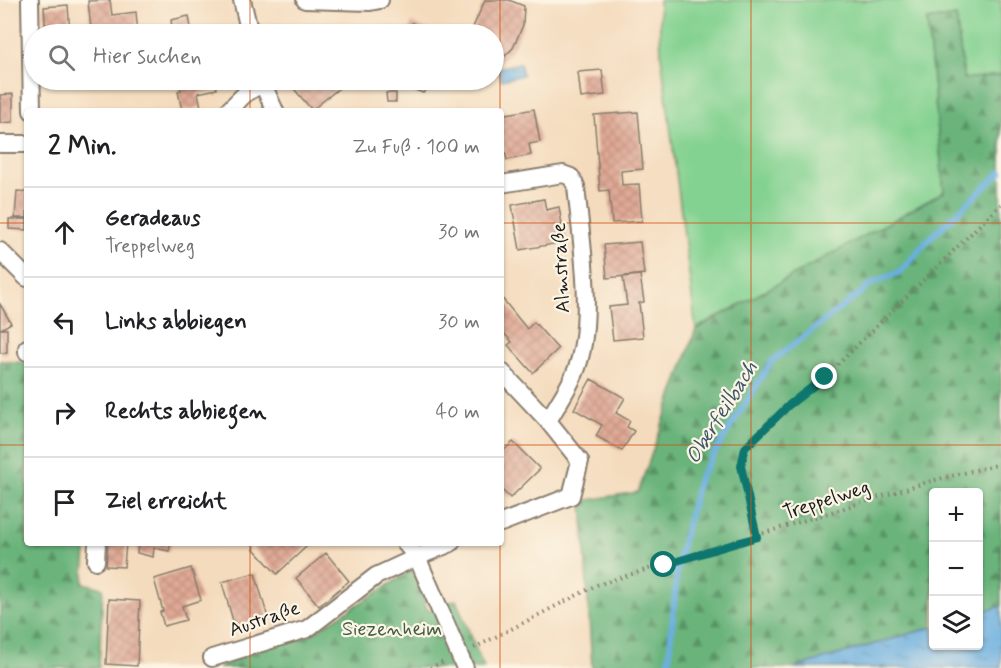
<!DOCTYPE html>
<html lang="de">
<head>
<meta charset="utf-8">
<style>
	body { margin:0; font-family:Mynerve,sans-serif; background:#f2f2f2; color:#202124 }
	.controls { position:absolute; right:18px; bottom:18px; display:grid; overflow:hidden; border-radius:6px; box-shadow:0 2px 4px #0004 }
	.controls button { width:54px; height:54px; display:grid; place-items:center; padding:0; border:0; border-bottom:2px solid #e0e0e0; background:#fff; color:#202124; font:30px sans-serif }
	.stop { position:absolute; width:18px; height:18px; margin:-14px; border:4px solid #0f766e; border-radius:50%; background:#fff }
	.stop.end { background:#0f766e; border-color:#fff; box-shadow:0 2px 6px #0008 }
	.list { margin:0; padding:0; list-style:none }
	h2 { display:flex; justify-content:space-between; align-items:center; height:78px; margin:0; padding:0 24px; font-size:26px }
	h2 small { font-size:20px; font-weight:400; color:#757577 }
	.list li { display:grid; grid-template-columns:39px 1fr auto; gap:18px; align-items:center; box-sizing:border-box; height:90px; padding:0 24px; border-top:2px solid #e0e0e0 }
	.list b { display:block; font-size:22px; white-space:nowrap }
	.list p { margin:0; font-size:20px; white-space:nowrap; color:#757577 }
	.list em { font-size:20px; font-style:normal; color:#757577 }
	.icon { flex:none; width:33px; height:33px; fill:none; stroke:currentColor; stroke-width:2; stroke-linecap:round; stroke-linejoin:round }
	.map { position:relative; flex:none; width:1001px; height:668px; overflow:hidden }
	.search { position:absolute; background:#fff; box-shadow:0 2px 4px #0004; left:24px; top:24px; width:480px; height:66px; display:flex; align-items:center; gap:15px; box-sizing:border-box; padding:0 21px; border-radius:33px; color:#757577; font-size:22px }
	.panel { position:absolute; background:#fff; box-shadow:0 2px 4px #0004; left:24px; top:108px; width:480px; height:438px; border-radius:6px }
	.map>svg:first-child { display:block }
</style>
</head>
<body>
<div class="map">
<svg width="1001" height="668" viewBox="0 0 1001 668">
	<defs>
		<pattern id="forest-firs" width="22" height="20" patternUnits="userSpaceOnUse" patternTransform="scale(1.5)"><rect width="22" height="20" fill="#6bb47b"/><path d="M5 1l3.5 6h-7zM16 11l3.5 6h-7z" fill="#579264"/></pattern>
		<pattern id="water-ripples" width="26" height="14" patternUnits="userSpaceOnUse" patternTransform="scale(1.5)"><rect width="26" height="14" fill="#6aafe0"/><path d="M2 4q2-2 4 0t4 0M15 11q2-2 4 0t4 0" fill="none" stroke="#568eb5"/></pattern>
		<pattern id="building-cross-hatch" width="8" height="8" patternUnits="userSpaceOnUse" patternTransform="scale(1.5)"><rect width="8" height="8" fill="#dfa995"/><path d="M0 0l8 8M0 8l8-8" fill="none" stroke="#bf9180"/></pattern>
	</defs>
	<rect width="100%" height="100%" fill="#fcf5e5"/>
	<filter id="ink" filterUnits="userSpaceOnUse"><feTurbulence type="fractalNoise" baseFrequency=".0167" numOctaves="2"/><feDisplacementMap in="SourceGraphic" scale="12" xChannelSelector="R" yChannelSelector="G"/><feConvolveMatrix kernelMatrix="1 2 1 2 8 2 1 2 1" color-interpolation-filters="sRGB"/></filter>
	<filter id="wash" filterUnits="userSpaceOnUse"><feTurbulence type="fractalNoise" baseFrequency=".008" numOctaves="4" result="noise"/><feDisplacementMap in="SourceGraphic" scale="24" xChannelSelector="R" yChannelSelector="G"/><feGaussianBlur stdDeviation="1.35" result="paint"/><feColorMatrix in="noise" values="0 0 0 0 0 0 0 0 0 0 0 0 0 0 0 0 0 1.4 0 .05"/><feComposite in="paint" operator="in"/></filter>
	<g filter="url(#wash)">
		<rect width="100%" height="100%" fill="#f4dbbd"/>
		<!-- green -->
		<path fill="#84d291" stroke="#507756" stroke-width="1.5" d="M659,0H1001V75L964,79L956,16L927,20L944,192L696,329L661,55Z"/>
		<!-- forest -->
		<path fill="url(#forest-firs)" stroke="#44684c" stroke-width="1.5" d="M956,16L964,79L1001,75V606L979,613L978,492H934L933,627L793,668H592L582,501L638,492L696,329L944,192L927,20Z
			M0,361L27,363V543H87L83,583L103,588L99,668H0Z
			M412,570L428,611L456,600L484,668H218L254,651L308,636Z"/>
		<!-- water -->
		<path fill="url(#water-ripples)" stroke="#43667e" stroke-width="1.5" d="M520,63L523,75L501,80L498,68Z
			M1001,606V668H793L933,627L934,646H978L979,613Z"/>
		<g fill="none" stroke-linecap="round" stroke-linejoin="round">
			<!-- stream -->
			<path stroke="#6aafe0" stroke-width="6" d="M668,668L678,561L699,478L771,362L873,283L900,272L929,239L1001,172"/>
		</g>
		<g id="blocks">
			<!-- building -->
			<path fill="url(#building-cross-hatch)" d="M110,0L112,15L136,12L138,34H102L101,28L91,29L88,1Z
				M485,0H509L524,6L523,25L513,48L500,61L494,59V34H470Z
				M68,5L70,33L46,34L44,7Z
				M189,16L192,34H173L171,20Z
				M412,23L438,34H407Z
				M338,27L353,34H334Z
				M602,70L605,95L581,98L578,72Z
				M67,80H92V82L67,83Z
				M179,80H215L217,89L198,93L201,107L182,111L178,91L181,90Z
				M293,80H349L312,110L289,83Z
				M390,80H436L423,93Z
				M386,93H396V102H387Z
				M13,94V122L0,123V95Z
				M534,109L540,142L529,144L531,155L507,160L501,135V115Z
				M638,112L643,169L621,171L622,185L639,184L642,221L612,223L609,190L600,191L594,115Z
				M17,191L27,192V218H15Z
				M544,199L546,210L559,207L565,242L520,250L512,205Z
				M9,219H27V230L9,229Z
				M640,242L644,274L607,278L604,245Z
				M640,275L644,302L639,303L643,337L613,340L609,307L627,305L623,277Z
				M501,297L527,329L534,322L558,349L533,373L508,345L512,342L501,330Z
				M0,304L11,323L1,329H7V353H0Z
				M591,379L625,398L616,413L630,421L627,427L634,431L622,451L596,436L602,425L574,409Z
				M513,442L540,469L510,498L501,489V479L503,476L501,473V453Z
				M108,543H126L124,567L106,566Z
				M138,543H171L169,551L154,548L153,557L137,553Z
				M252,543H304L307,546L277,574L254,549L255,547Z
				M326,553L349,581L319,606L296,578Z
				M191,568L201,600L182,606L186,620L164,626L160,612L163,611L154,579Z
				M255,573L268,618L235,628L222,582Z
				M109,599L140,601L137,666L106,664Z"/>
		</g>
	</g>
	<g filter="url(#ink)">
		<use href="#blocks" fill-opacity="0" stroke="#887c6c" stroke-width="1.5"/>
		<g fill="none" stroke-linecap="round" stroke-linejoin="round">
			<!-- minor casing -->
			<g stroke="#887c6c" stroke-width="20">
				<path id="minor" d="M30,0L32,111
					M242,0L250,34
					M305,0L370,2L380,0
					M261,80L275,111
					M228,111L246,93L262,84
					M0,144H27
					M501,184L563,174L571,177L576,186C581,240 596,323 575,373C568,389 557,405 548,421
					M0,251L27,278
					M27,352V348
					M501,371L548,421L580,461L571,496L501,523
					M405,543L417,557L465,668
					M96,561L97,543
					M212,658L307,629L376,576L417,557L451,543"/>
			</g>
			<!-- path -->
			<path stroke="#887c6c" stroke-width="4" stroke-dasharray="1.5 4.5" stroke-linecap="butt" d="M757,537L741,466L745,448L789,405L825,377L1001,204
				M474,648L597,585L931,481L1001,464
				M430,668L445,661"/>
			<!-- minor -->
			<use href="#minor" stroke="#fff" stroke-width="16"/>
		</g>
	</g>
	<g fill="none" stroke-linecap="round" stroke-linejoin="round" filter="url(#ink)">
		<!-- route -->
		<path stroke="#0f766e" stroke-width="8" d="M664,565L757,537L741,466L745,448L789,405L825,377"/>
	</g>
	<!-- grid -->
	<path fill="none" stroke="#d4530e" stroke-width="1.5" stroke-opacity="0.55" d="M250,0V34M500,0V111M751,0V668M250,80V111M0,223H27M501,223H1001M0,445H27M501,445H1001M250,543V668M500,543V668"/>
	<g text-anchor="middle" stroke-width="4.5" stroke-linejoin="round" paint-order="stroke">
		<!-- street labels -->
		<g font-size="20" fill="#1c1c1c" stroke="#fcf5e5">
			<text transform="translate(560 268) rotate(-93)" y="7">Almstraße</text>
			<text transform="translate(826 499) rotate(-18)" y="7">Treppelweg</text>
			<text transform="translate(264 618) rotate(-19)" y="7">Austraße</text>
		</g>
		<!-- park labels -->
		<g font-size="20" fill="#405c45" stroke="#fcf5e5">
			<text x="392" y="635">Siezenheim</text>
		</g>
		<!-- water labels -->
		<g font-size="21" font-style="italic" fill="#3b576a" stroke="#fcf5e5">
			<text transform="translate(721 412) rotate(-58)" y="7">Oberfeilbach</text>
		</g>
	</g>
</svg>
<div class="controls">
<button>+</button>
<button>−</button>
<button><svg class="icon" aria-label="layers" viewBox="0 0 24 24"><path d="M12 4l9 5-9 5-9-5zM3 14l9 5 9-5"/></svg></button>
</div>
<div class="stop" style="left:664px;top:565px"></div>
<div class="stop end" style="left:825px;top:377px"></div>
<div class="search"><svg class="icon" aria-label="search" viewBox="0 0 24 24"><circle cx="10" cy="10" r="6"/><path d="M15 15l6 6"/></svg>Hier suchen</div>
<section class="panel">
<h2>2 Min.<small>Zu Fuß · 100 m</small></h2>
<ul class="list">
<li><svg class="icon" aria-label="ahead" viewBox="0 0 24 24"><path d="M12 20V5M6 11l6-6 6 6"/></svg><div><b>Geradeaus</b><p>Treppelweg</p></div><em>30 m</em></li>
<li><svg class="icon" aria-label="left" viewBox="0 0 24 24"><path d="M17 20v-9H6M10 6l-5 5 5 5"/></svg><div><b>Links abbiegen</b></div><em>30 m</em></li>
<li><svg class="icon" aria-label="right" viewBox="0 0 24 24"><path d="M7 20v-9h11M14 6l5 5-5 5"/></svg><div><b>Rechts abbiegen</b></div><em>40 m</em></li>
<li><svg class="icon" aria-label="arrive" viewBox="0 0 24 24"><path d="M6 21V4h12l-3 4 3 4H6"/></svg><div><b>Ziel erreicht</b></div></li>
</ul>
</section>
</div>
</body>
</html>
